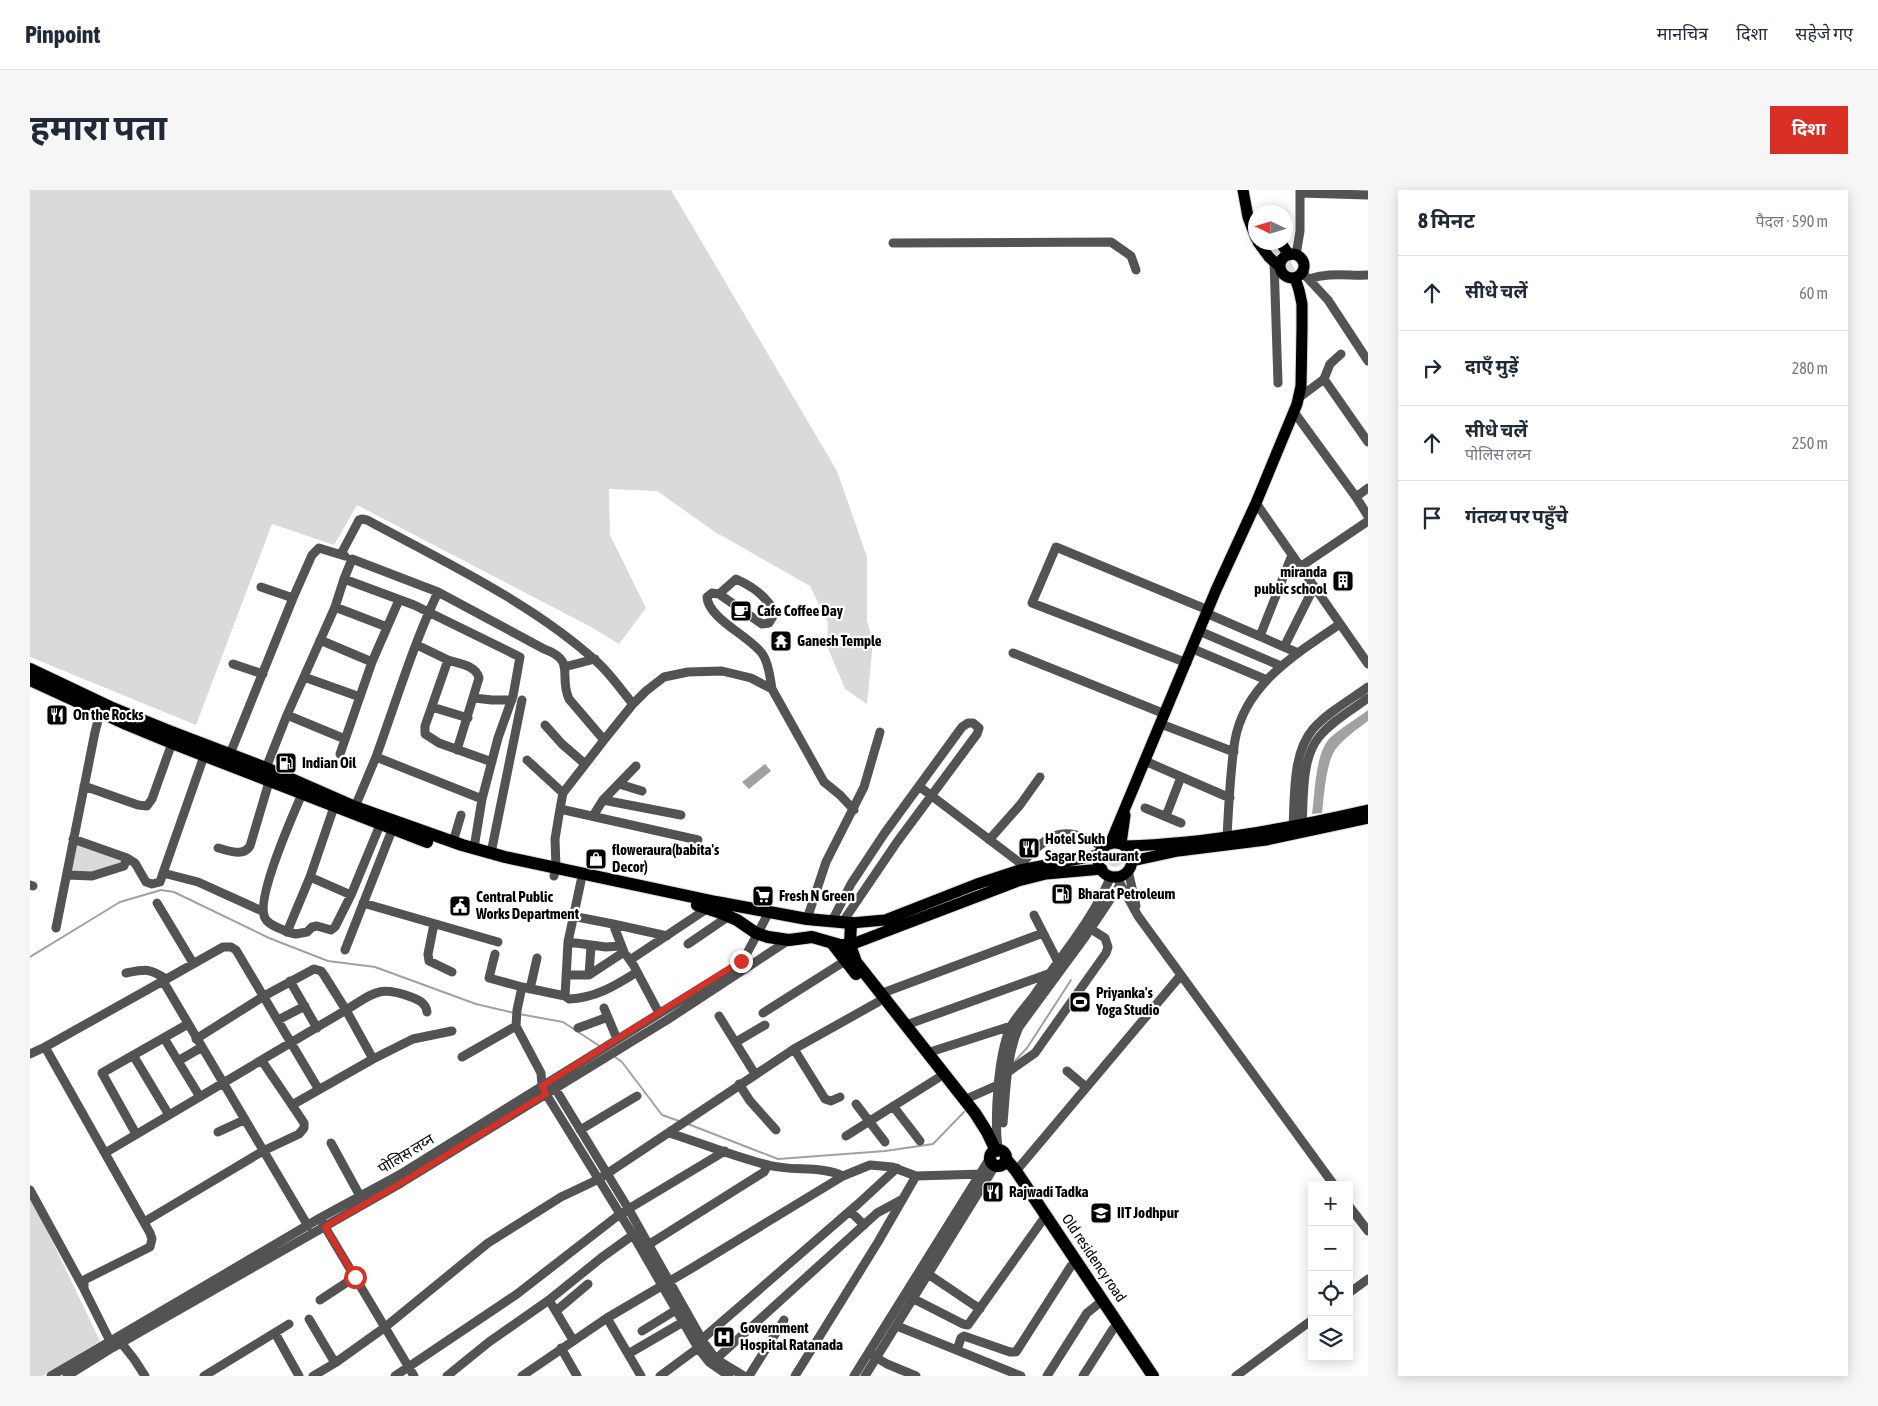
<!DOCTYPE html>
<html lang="hi">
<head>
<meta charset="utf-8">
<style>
	body { margin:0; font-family:"Asap Condensed","Noto Sans Devanagari",sans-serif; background:#f6f6f7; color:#1f2937 }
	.controls { position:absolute; right:15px; bottom:15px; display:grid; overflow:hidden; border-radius:0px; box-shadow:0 2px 12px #0003 }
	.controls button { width:45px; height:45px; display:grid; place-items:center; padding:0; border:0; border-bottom:1px solid #e0e1e3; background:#fff; color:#1f2937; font:25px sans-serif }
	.compass { position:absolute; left:1218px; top:15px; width:45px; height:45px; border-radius:50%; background:#fff; box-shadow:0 2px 12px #0003; rotate:274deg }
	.stop { position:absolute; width:15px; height:15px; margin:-11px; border:4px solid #d93025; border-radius:50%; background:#fff }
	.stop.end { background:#d93025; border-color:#fff; box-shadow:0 1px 5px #0008 }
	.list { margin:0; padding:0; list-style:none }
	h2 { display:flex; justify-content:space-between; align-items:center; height:65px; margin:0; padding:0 20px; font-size:21px }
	h2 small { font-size:16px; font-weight:400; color:#747a83 }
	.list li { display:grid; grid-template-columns:32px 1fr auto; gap:15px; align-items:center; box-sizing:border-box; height:75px; padding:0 20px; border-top:1px solid #e0e1e3 }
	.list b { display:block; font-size:19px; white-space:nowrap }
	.list p { margin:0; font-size:16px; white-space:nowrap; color:#747a83 }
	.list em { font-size:16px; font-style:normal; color:#747a83 }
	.icon { flex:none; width:28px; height:28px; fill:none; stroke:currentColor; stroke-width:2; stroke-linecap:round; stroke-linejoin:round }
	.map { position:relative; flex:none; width:1338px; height:1186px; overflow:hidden; border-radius:0px }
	header { display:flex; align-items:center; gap:30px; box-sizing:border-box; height:70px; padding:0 25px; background:#fff; border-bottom:1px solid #e0e1e3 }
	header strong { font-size:24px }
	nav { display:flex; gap:28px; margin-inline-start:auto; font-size:18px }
	.intro { display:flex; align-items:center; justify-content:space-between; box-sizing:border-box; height:120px; padding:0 30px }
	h1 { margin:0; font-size:35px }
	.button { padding:12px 22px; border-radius:0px; background:#d93025; color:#fff; font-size:18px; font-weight:700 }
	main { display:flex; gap:30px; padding:0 30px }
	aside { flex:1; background:#fff; border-radius:0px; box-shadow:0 2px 12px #0003 }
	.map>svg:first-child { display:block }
</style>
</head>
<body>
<header>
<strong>Pinpoint</strong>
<nav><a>मानचित्र</a><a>दिशा</a><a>सहेजे गए</a></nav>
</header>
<div class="intro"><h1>हमारा पता</h1><a class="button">दिशा</a></div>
<main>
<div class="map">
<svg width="1338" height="1186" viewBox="0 0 1338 1186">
	<rect width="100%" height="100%" fill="#fff"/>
	<!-- green -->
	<path fill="#dadada" d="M0,0H641L807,281L837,367V431L843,451L837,514L815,499L797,456L798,433L780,396L685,342L627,301L579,299L580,345L616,418L589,454L561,437L327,315L304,355L242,334L166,535L0,467Z
		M1232,53H1245C1253,63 1267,74 1266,88L1258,85Z
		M45,654L92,668V671L91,674L64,683L40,682Z
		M1077 669a8 8 0 1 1 16 0a8 8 0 1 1-16 0Z
		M0,1005L70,1151L13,1186H0Z"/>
	<!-- water -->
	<path fill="#a1a1a1" d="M1338,520V531C1326,540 1314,548 1305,560C1296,573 1294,606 1292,623L1282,624C1285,604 1285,563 1300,548C1311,538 1326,529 1338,520Z
		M735,574L741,581L719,599L712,592Z"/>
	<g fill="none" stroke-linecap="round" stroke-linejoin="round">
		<!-- stream -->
		<path stroke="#a1a1a1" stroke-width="2" d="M0,767L90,712L131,700L144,702L239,748L298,771L345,777L446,814L484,823
			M489,824L533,832L571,857
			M585,867L592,872L632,925L649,931
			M982,874L997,858L1041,790
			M658,934L748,969L855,961L903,954L936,920"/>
		<!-- major casing -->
		<g stroke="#dbdbdb" stroke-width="13">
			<path id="major" d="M1213,0L1218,27L1226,48
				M1228,52L1239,67L1250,77
				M1250,52L1259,65
				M1250 76a12 12 0 1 1 24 0a12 12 0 1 1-24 0Z
				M1068 670a17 17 0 1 1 34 0a17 17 0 1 1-34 0Z
				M1080,654L1186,400L1226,313L1267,214L1271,196L1272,138V114L1269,100L1265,88
				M1091,654L1095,625
				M1096,656C1176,654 1259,638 1338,620
				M1102,671L1148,661L1236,650L1338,628
				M821,733L855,730L947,694L990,680L1069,665
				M820,755L988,691L1016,684L1072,679"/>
		</g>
		<!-- highway casing -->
		<g stroke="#dbdbdb" stroke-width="14">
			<path id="highway" d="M0,479L80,517L139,541L236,578L325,617L432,655L475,667L686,712L777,729L821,733L820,755L826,772L945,923L957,942L966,961
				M0,490L96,534L142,553L397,652
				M667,715L691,723L707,730L726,743L738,747L759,750L782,747L810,755H820
				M802,753L826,784
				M960 968a8 8 0 1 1 16 0a8 8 0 1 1-16 0Z
				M976,969L986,981L1123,1186"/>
		</g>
		<!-- minor -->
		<path stroke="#535353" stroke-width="9" d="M1270,3L1338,5
			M863,53L1081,52L1101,66L1106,80
			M1266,65L1270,41V0
			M1244,71L1248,193
			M1272,82L1298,110L1338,171
			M1279,89C1299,82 1318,86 1338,85
			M1294,189L1338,252
			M1270,207L1294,189L1300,174L1311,164
			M1264,222L1326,307L1338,326
			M1326,307L1338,298
			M1226,313L1338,474
			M311,364L329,330L332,329L337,330C413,371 502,413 566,471C580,483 591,500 603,514
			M1270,377L1338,331
			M314,389L322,369L408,402L514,459C547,471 528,485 539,509L574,550
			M231,397L263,408
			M305,417L357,437
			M1176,423L1268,463
			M1169,441L1251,476
			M1230,446L1262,365
			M290,450L342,472
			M387,455L418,470L395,536V544L409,553L462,572
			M1254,457L1284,397
			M1163,459L1237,490
			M983,463L1135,524
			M418,470C429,474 446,475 449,488L427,560
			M1157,473L1002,413L1026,357L1178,420
			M203,474L233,484
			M534,477L565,469
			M274,487L330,507
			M742,499L794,592L810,605L824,620
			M444,508L462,510H482
			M402,517L438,528
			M257,525L315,549
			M1131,534L1204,562
			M515,535L532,554L555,574
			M200,564L263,408L282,365L289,358L315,366
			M310,564L342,472L369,410
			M174,566L133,683L168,692L232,721
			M346,567C366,512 383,455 408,402
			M497,570L533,603
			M1115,571L1200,608
			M236,578L257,525L305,417L314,389L384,415L490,467L483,506L468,548L452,609L444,658
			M589,594L612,601
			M54,596L108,615L117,616L122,609L142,553
			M890,597L998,679
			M573,610L651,625
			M325,617L346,567L452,609
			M1115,618L1151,633
			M563,626L573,610L606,576
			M1136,626L1151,587
			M1272,634C1274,607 1271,569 1289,547C1302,531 1322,520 1338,508
			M1263,636C1265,605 1262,564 1283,539C1298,522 1320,510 1338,497
			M1197,646C1199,614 1200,581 1205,550C1215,494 1267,463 1310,434
			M43,649L97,668L105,673L116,692L122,694L130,692L133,683
			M668,650L530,619L533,603L574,550L603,514L616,501L634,487L658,482L692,481L721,488L742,499C740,488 739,474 733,465C723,448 678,429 677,407L682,403L689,404L732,434L739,433L745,423C737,407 722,396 706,389L689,404
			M959,650L990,615L1010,587
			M423,652L431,625
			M188,658C200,661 213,667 220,656L239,592
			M461,663L492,510
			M992,673C1019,642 1037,633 1074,658
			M1098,680L1106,716
			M37,685L62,686L94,676L97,668
			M524,686L526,677L525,649L530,619
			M1086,686L1108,726L1304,995
			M280,687L304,617
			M551,691L538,752L535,806L492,797L487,820L486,836L511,883L512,896L516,904L603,1045L668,1158L679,1172L699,1186
			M0,695L3,696
			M321,705L280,687L257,742L266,744L277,742L282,737L287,736L301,740L305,737L321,705L350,635
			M127,713L163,773
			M333,713L468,752
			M1004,725L1028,772
			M777,729L796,672L834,597L850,542
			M802,731L821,694L854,644L932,537L938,533H943L949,538L947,544L867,652L812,733
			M404,734L398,764L399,771L422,782
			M583,734L637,746
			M26,738L65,542L70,523
			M257,742C250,738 238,735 235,728C225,710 263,625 272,604
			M538,752L576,757L591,756
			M658,754L699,726
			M315,760L362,640
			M465,764L459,788L492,797
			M597,766L604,776L629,823
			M600,770L678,718
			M96,783C116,779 119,778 136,789
			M536,785H559L594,762L583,734L542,726
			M559,785L561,756
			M133,791L193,757H201L206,760L289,900
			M260,791L287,838
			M500,799L507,768
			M850,804L1013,743
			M535,806L539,809C565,808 585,796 607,782
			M574,818L587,849
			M733,823L815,771
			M689,826L725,884
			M248,830L275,816
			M876,835L1018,784
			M548,838L578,827
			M134,848L170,907
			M166,849L234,806L284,779L291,781L294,785L316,820C344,803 348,795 381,807C389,810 396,813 397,822
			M706,852L735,835
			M764,859L795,909L801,911L810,907
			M897,863L981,836
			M0,864L15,857
			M103,865L139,925
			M432,867L486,836
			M343,869L383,849L422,841
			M148,871L172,857
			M232,871L262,915
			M1037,881L1056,897
			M978,882L1005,863L1076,763L1078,757L1075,748L1061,739
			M709,894L720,911L746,940
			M523,895L598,1018L674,1153L686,1169L714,1186
			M934,910L970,894
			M826,914L855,952
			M863,916L890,951
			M973,933C976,901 976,866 989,837L1055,747L1090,695
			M550,940L607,906
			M188,942L214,930
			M106,944L72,883L158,834
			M816,946L908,888
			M301,953L330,1006
			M968,958C964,927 968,866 980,838C985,828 996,816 1003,807C1030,767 1062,731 1081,686
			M75,963L316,820L343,869L262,915L274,933V938L269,944L233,961L114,1032
			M986,981L1151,785
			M813,986L840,975L862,977L886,986L953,984
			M0,1000L53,1097
			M1319,1016L1338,1041
			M820,1021L834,1035
			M292,1032L384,1186
			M618,1055L734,982L738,975
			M898,1084L950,1119
			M1319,1103L1338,1089
			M884,1109L933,1134L938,1135L1012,1031
			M290,1110L325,1087
			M519,1110L543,1150
			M526,1121L558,1094
			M577,1128L611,1186
			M279,1129L305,1173
			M867,1136L991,1186
			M612,1141L646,1120
			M245,1143L269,1186
			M89,1150L104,1169L115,1186
			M671,1150L828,1014L867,978
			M82,1155L54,1099V1090L120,1057L122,1049L120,1043L15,857L133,791L278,1036
			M531,1158L547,1186
			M927,1160L931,1148L934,1146L980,1162H986L1041,1076
			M598,1164L653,1132
			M842,1165L857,1174L886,1186
			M686,1169L847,1023L873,1009
			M21,1186L290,1028L369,985L701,779L711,771L716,765L739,722
			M37,1186L82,1158L371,993L637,830L759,750
			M174,1186L259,1134
			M283,1186L305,1173L354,1138L458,1053L531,1007L569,989L764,859L848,812
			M365,1186L487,1104L590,1024L695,961
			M417,1186L459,1152L519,1110L571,1068L603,1045
			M492,1186L577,1128L662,1078L813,986C789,975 763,982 738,975C704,967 672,953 639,943
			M630,1186L672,1155
			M719,1186L754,1130
			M765,1186L848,1052L886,986
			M824,1186L960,968
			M835,1186L965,976
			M1017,1186L1057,1123L1067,1115
			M1053,1186L1083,1139
			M1206,1186L1282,1130"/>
		<!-- major -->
		<use href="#major" stroke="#000" stroke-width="11"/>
		<!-- highway -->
		<use href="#highway" stroke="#000" stroke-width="12"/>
	</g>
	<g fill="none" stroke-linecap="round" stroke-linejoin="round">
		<!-- route -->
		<path stroke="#d93025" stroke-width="6" d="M325,1087L295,1037L371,993L516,904L512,896L711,771"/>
	</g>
	<!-- icons -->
	<defs>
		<g id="building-square" transform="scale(1.125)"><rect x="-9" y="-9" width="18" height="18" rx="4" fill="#000" stroke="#fff"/><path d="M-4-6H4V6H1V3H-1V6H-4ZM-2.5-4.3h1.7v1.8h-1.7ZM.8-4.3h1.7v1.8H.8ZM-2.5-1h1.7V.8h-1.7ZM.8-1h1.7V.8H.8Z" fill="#fff"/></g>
		<g id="cafe-square" transform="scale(1.125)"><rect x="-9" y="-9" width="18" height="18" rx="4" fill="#000" stroke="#fff"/><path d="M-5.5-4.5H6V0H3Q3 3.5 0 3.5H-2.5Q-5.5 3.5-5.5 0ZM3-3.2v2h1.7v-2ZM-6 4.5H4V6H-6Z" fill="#fff"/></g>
		<g id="temple-square" transform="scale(1.125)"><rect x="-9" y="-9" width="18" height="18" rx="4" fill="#000" stroke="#fff"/><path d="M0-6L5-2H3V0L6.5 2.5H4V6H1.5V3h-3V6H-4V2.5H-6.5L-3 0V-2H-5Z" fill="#fff"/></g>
		<g id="restaurant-square" transform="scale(1.125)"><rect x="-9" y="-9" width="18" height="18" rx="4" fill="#000" stroke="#fff"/><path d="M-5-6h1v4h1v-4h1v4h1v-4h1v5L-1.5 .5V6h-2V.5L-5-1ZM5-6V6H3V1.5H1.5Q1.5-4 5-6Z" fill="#fff"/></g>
		<g id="fuel-square" transform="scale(1.125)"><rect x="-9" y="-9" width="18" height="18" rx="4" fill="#000" stroke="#fff"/><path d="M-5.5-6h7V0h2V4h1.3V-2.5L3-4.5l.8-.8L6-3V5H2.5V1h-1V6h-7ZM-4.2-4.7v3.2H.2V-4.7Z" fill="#fff"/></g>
		<g id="shop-square" transform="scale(1.125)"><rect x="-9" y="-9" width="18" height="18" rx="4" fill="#000" stroke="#fff"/><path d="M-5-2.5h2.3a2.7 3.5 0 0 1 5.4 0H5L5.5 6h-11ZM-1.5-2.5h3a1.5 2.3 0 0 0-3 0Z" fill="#fff"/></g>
		<g id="supermarket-square" transform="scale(1.125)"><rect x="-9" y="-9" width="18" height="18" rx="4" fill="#000" stroke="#fff"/><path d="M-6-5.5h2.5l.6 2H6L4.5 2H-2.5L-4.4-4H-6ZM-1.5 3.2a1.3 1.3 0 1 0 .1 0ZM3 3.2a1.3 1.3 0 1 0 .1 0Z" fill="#fff"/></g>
		<g id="civic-square" transform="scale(1.125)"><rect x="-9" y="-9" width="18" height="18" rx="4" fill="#000" stroke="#fff"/><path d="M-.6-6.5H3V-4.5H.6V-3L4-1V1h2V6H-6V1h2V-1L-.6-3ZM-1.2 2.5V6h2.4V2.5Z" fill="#fff"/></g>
		<g id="stadium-square" transform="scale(1.125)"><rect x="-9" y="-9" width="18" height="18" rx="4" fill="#000" stroke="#fff"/><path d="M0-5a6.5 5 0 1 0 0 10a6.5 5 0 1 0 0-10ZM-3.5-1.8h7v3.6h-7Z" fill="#fff"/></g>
		<g id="university-square" transform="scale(1.125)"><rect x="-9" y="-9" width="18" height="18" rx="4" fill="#000" stroke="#fff"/><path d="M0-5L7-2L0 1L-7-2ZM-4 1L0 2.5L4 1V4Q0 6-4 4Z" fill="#fff"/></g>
		<g id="hospital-square" transform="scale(1.125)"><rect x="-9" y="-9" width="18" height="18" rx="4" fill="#000" stroke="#fff"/><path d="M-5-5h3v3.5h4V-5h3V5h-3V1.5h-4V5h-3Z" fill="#fff"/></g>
	</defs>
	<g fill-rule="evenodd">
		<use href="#building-square" x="1313" y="391"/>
		<use href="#cafe-square" x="711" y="421"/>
		<use href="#temple-square" x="751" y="451"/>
		<use href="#restaurant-square" x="27" y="525"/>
		<use href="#fuel-square" x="256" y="573"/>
		<use href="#restaurant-square" x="999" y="658"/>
		<use href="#shop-square" x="566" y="669"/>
		<use href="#fuel-square" x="1032" y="704"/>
		<use href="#supermarket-square" x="733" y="706"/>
		<use href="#civic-square" x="430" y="716"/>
		<use href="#stadium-square" x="1050" y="812"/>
		<use href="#restaurant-square" x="963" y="1002"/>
		<use href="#university-square" x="1071" y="1023"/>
		<use href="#hospital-square" x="694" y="1147"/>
	</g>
	<g text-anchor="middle" stroke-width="4.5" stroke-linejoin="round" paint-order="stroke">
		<!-- poi labels -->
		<g font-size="15" font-weight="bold" fill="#000" stroke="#fff" text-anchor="start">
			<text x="1297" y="387" text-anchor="end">miranda<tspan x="1297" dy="17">public school</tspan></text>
			<text x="727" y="426">Cafe Coffee Day</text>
			<text x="767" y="456">Ganesh Temple</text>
			<text x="43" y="530">On the Rocks</text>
			<text x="272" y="578">Indian Oil</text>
			<text x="1015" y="654">Hotel Sukh<tspan x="1015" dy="17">Sagar Restaurant</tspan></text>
			<text x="582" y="665">floweraura(babita's<tspan x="582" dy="17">Decor)</tspan></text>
			<text x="1048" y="709">Bharat Petroleum</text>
			<text x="749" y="711">Fresh N Green</text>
			<text x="446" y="712">Central Public<tspan x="446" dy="17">Works Department</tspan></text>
			<text x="1066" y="808">Priyanka's<tspan x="1066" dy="17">Yoga Studio</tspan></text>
			<text x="979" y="1007">Rajwadi Tadka</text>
			<text x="1087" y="1028">IIT Jodhpur</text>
			<text x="710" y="1143">Government<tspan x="710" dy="17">Hospital Ratanada</tspan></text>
		</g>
		<!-- street labels -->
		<g font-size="15" fill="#000" stroke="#fff">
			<text transform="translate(376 964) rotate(-31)" y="5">पोलिस लय्न</text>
			<text transform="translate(1064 1068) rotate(56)" y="5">Old residency road</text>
		</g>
	</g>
</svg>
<div class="controls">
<button>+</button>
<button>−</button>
<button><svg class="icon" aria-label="locate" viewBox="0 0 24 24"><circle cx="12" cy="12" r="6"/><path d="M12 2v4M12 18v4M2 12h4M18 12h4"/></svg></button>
<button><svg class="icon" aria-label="layers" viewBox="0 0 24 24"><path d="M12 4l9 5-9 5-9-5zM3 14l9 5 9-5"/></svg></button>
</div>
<svg class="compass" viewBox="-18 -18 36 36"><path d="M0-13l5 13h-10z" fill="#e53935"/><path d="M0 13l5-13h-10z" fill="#747a83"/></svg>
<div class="stop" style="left:325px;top:1087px"></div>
<div class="stop end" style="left:711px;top:771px"></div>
</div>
<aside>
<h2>8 मिनट<small>पैदल · 590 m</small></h2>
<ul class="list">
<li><svg class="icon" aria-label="ahead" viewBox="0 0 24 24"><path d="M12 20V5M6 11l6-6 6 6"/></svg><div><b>सीधे चलें</b></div><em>60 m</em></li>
<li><svg class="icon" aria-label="right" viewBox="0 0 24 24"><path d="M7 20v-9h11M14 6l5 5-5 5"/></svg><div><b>दाएँ मुड़ें</b></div><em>280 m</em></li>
<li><svg class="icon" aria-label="ahead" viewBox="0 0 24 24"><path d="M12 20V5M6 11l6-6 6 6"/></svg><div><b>सीधे चलें</b><p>पोलिस लय्न</p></div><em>250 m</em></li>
<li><svg class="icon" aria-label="arrive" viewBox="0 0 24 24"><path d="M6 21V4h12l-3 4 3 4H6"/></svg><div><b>गंतव्य पर पहुँचे</b></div></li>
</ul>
</aside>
</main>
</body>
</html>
